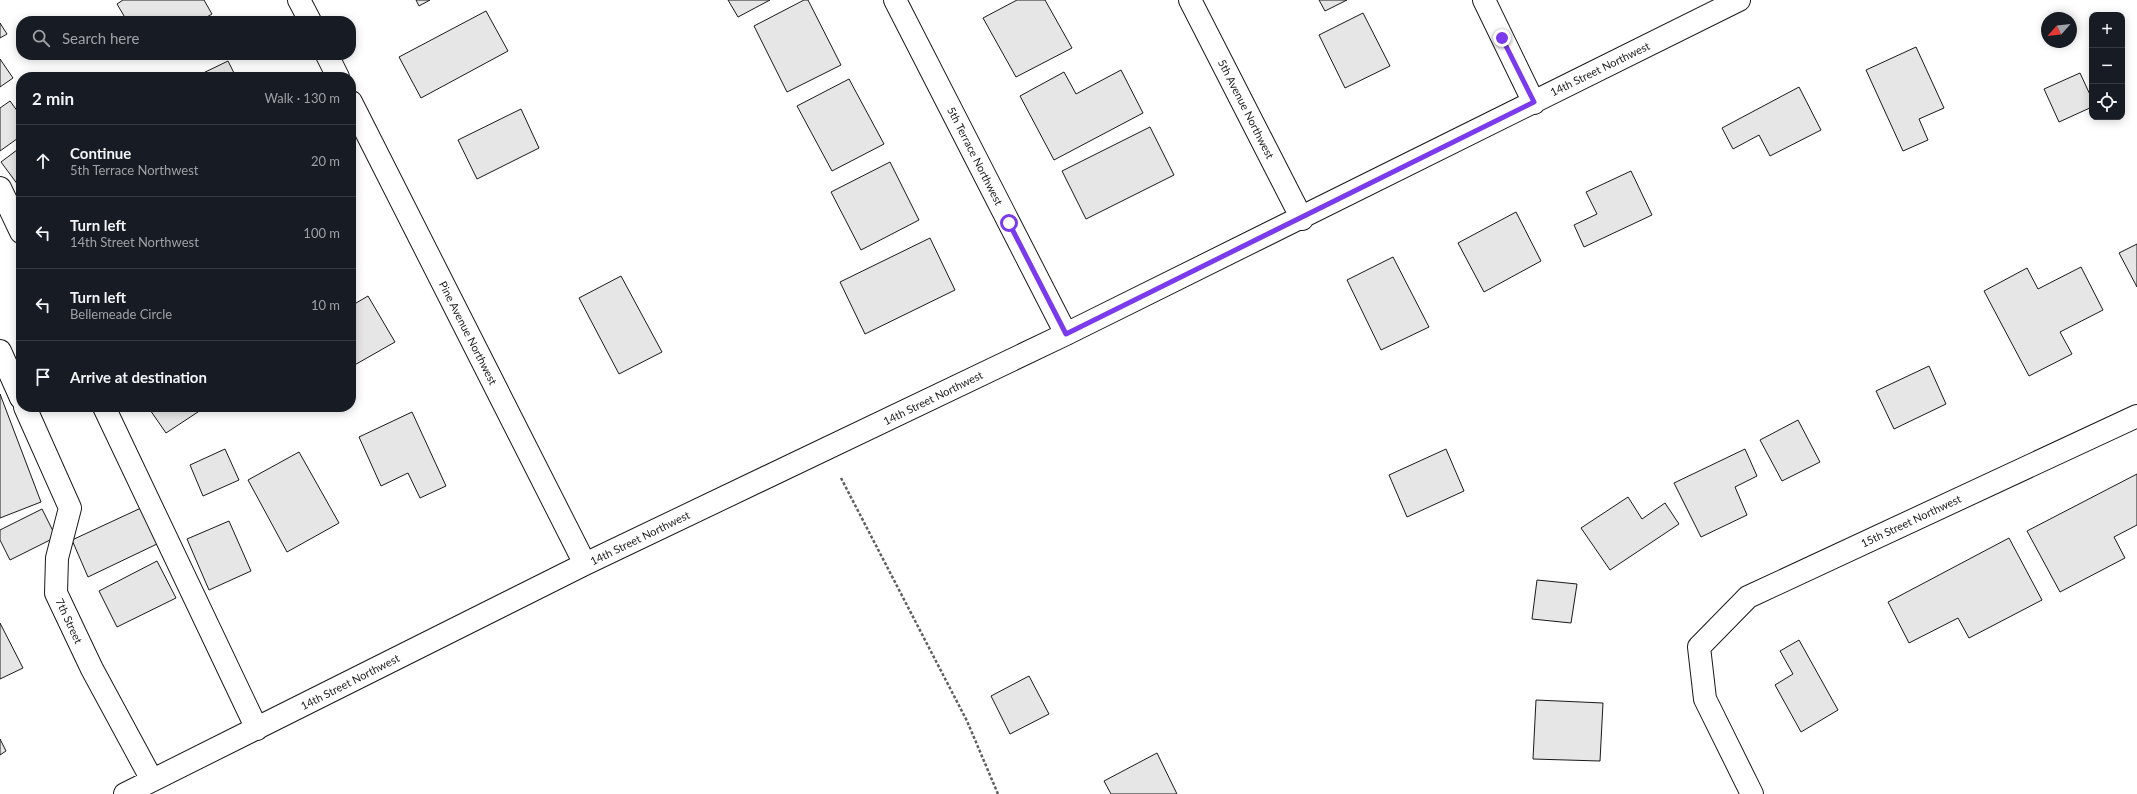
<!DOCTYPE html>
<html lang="en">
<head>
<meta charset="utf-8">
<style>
	body { margin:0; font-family:Lato,sans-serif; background:#242831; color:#f1f3f6 }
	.controls { position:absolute; right:12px; top:12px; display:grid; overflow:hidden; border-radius:8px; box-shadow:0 2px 10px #0003 }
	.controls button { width:36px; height:36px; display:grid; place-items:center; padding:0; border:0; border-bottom:1px solid #363941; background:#171b24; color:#f1f3f6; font:20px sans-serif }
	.compass { position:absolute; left:2041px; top:12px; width:36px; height:36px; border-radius:50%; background:#171b24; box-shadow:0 2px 10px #0003; rotate:243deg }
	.stop { position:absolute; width:12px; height:12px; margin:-9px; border:3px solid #7c3aed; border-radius:50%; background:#fff }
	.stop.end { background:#7c3aed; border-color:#fff; box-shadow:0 1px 4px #0008 }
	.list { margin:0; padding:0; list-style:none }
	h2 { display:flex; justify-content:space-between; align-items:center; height:52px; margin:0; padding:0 16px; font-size:17px }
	h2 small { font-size:13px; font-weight:400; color:#9ea1a6 }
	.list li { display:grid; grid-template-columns:26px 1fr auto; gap:12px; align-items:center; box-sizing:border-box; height:72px; padding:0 16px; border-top:1px solid #363941 }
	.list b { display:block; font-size:15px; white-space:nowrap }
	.list p { margin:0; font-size:13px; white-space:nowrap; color:#9ea1a6 }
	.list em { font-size:13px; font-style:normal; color:#9ea1a6 }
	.icon { flex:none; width:22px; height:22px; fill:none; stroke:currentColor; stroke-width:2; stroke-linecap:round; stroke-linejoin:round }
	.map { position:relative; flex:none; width:2137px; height:794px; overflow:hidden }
	.search { position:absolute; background:#171b24; box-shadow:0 2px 10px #0003; left:16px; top:16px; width:340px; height:44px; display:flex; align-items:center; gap:10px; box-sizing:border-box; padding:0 14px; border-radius:16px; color:#9ea1a6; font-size:15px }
	.panel { position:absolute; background:#171b24; box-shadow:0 2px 10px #0003; left:16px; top:72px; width:340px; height:340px; border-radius:16px }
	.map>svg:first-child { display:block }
</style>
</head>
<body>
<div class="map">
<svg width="2137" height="794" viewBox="0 0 2137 794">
	<rect width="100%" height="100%" fill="#fff"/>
	<!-- building -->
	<path fill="#e6e6e6" stroke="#1a1a1a" d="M123,0H204L212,14L200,21H127L117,4Z
		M416,0H430L419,6Z
		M728,0H770L738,17Z
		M804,0H808L841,65L787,92L754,26Z
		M1017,0H1045L1072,48L1016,77L983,18Z
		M1319,0H1347L1325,11Z
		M486,11L508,51L421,98L399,57Z
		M1363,13L1390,66L1345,88L1319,35Z
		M0,23L7,34L0,38Z
		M1916,47L1944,108L1919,119L1928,140L1903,151L1866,70Z
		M0,59L13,78L0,87Z
		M228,61L236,77H195Z
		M1121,70L1143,113L1054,160L1020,96L1064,72L1076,94Z
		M2080,73L2092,99V107L2059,122L2044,89Z
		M849,79L884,144L832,171L797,106Z
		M1799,87L1821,130L1770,156L1759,135L1733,149L1722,128Z
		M10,101L21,116V136L0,151V108Z
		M521,109L539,148L477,179L458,140Z
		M1150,127L1174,175L1086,219L1062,171Z
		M21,147V189L1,162Z
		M890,162L919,220L861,250L831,192Z
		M1631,171L1652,215L1584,247L1574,225L1597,214L1586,192Z
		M1516,212L1541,261L1484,292L1458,243Z
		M930,238L955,290L865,334L840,282Z
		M2137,244V287L2119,253Z
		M1393,257L1429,327L1381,350L1347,280Z
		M2081,267L2103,310L2060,332L2072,354L2029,376L1984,291L2027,268L2038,289Z
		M621,276L662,352L619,374L579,298Z
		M368,296L395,342L351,367V306Z
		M1929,366L1946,404L1894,429L1876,391Z
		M0,394L41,502L0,518Z
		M148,407H203L204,408L166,433Z
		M412,412L446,486L420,498L408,473L381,486L359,437Z
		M1798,420L1820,462L1782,481L1760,440Z
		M225,449L239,480L203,496L190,465Z
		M1446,449L1464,491L1407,517L1389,475Z
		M1745,449L1757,476L1735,487L1747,515L1701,537L1674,483Z
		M299,452L339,523L287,552L248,480Z
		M2137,474V525L2114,537L2125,558L2060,592L2027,531Z
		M1628,497L1642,519L1665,503L1679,524L1610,570L1581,528Z
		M141,508L157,544L88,577L72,540Z
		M42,509L56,537L10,560L0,540V530Z
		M229,521L251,571L209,590L187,539Z
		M2009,538L2042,600L1969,638L1958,618L1909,643L1888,602Z
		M157,561L176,598L117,627L99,591Z
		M1537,580L1577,584L1571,623L1532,619Z
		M0,623L23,668L0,679Z
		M1799,640L1838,710L1801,732L1775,685L1793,674L1780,651Z
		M1029,676L1049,714L1010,734L991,696Z
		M1536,700L1603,703L1600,761L1533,759Z
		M0,739L6,751L0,755Z
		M1157,753L1177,794H1111L1104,781Z"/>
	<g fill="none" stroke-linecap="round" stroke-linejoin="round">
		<!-- minor casing -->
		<g stroke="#1a1a1a" stroke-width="24">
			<path id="minor" d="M299,0L310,21
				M895,0L1066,334
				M1190,0L1302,219
				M1484,0L1534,103
				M327,55L338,77
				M351,102L585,564
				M0,188L21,232
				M0,351L21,398
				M25,407L70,508L57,558L56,593L92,669L152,780
				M104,407L257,729
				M125,794L585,564L1066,334L1739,0
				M1752,794L1705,699L1699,647L1748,597L2137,416"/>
		</g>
		<!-- path -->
		<path stroke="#5f5f5f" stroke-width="2.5" stroke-dasharray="3 2" stroke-linecap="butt" d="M841,478L967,721L998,794"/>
		<!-- minor -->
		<use href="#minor" stroke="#fff" stroke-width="22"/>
	</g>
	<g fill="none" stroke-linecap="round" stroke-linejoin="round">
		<!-- route -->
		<path stroke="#7c3aed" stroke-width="5" d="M1009,223L1066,334L1534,102L1502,38"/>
	</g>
	<g text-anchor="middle" stroke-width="3" stroke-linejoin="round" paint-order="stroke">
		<!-- street labels -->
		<g font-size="11" fill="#1a1a1a" stroke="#fff">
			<text transform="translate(1600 69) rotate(-26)" y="4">14th Street Northwest</text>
			<text transform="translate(1246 109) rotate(63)" y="4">5th Avenue Northwest</text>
			<text transform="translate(975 156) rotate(63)" y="4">5th Terrace Northwest</text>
			<text transform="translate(468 333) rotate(63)" y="4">Pine Avenue Northwest</text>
			<text transform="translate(933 398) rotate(-26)" y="4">14th Street Northwest</text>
			<text transform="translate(1911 521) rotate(-25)" y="4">15th Street Northwest</text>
			<text transform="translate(640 538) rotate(-26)" y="4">14th Street Northwest</text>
			<text transform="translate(69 621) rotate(65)" y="4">7th Street</text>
			<text transform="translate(350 682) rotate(-27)" y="4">14th Street Northwest</text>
		</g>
	</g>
</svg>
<div class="controls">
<button>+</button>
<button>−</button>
<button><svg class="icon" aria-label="locate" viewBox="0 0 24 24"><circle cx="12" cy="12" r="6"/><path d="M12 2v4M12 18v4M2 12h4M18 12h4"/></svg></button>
</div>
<svg class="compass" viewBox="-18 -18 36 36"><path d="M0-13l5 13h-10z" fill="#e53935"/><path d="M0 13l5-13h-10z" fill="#9ea1a6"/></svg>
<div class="stop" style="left:1009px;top:223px"></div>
<div class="stop end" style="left:1502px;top:38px"></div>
<div class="search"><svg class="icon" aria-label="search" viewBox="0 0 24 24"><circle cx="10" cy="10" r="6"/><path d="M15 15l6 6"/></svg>Search here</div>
<section class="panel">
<h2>2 min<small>Walk · 130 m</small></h2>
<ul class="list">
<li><svg class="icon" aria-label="ahead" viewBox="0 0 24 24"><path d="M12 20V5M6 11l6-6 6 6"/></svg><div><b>Continue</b><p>5th Terrace Northwest</p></div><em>20 m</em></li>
<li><svg class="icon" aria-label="left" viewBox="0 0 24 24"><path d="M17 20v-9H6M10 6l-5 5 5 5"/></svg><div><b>Turn left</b><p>14th Street Northwest</p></div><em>100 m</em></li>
<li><svg class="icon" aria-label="left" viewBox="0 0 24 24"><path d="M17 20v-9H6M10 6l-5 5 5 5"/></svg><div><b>Turn left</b><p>Bellemeade Circle</p></div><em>10 m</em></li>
<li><svg class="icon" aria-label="arrive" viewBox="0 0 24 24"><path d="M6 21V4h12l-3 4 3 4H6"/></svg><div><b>Arrive at destination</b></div></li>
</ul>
</section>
</div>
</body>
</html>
